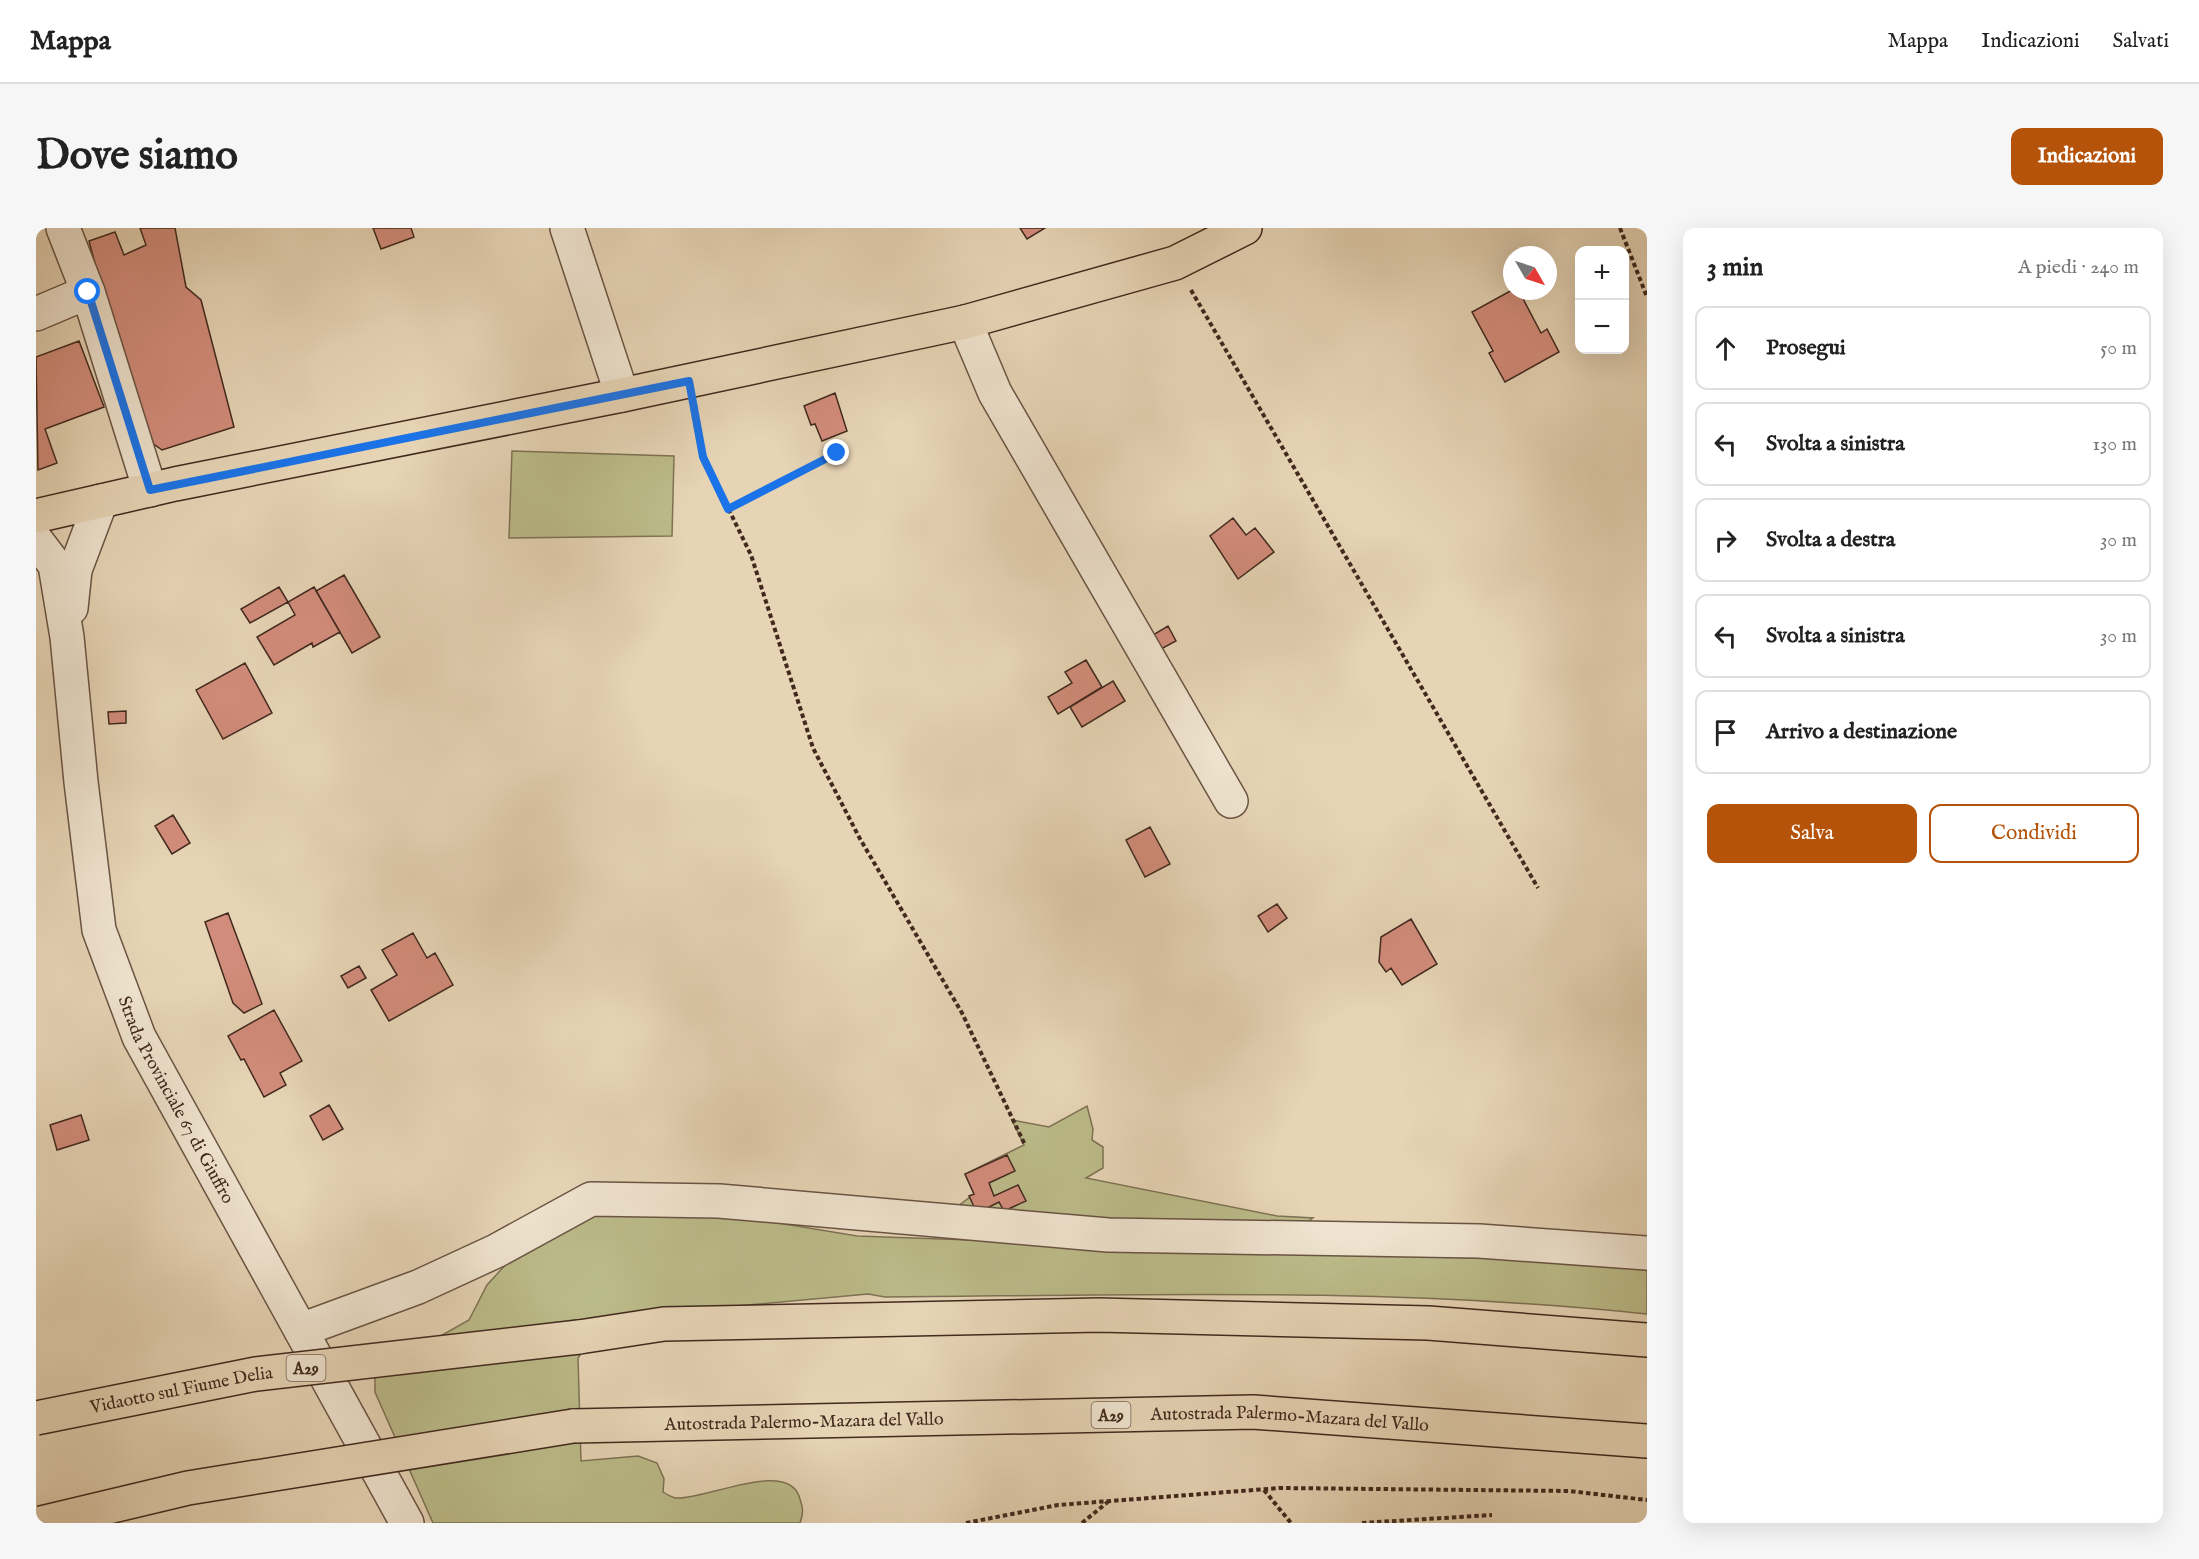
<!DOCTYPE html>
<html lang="it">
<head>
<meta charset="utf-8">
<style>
	body { margin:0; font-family:"IM FELL English",serif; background:#f6f6f6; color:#222 }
	.controls { position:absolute; right:18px; top:18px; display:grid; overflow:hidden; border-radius:12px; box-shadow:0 6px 24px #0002 }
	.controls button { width:54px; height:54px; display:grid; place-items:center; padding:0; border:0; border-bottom:2px solid #e0e0e0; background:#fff; color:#222; font:30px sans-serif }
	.compass { position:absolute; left:1467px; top:18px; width:54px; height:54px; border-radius:50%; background:#fff; box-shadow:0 6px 24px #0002; rotate:129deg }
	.stop { position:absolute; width:18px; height:18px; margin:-14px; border:4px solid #1a73e8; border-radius:50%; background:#fff }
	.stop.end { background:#1a73e8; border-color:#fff; box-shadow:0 2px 6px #0008 }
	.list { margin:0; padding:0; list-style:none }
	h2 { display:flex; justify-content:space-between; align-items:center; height:78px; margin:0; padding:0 24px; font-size:26px }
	h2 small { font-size:20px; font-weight:400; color:#767676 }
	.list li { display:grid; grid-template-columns:39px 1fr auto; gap:18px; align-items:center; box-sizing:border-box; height:84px; margin:0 12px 12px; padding:0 12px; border:2px solid #e0e0e0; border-radius:12px }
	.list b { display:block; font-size:22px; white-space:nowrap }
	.list em { font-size:20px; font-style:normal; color:#767676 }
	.actions { display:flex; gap:12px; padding:18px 24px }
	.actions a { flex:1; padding:14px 0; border:2px solid #b45309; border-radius:12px; text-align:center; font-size:21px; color:#b45309 }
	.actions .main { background:#b45309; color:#fff }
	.icon { flex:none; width:33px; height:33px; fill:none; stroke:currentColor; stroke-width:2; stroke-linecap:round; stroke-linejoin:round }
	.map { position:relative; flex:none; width:1611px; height:1295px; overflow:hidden; border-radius:12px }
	header { display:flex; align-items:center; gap:36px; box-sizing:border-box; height:84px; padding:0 30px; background:#fff; border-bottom:2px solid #e0e0e0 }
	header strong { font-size:28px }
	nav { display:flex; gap:33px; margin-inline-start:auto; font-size:21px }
	.intro { display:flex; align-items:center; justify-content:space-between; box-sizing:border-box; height:144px; padding:0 36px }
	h1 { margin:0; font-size:42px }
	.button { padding:15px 27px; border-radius:12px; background:#b45309; color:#fff; font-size:21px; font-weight:700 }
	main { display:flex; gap:36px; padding:0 36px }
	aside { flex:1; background:#fff; border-radius:12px; box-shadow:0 6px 24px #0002 }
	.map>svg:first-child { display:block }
</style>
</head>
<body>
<header>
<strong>Mappa</strong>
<nav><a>Mappa</a><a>Indicazioni</a><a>Salvati</a></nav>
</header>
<div class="intro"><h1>Dove siamo</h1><a class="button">Indicazioni</a></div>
<main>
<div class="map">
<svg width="1611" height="1295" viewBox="0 0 1611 1295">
	<rect width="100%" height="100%" fill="#e6d4b5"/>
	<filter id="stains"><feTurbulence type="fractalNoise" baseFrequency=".00333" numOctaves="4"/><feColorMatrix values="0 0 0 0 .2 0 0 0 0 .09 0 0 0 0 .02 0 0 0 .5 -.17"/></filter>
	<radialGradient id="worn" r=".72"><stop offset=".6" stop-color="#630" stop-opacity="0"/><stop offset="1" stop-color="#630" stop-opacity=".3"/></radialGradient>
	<!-- green -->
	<path fill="#bbbb89" stroke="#7e7254" stroke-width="1.5" d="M476,223L638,228L636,308L473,310Z
		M1051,878L1057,901L1056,912L1067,919V940L1050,950L1241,988L1277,990L1263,1000L1002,990L922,978L938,966L929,946L988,917L976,892L1013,899Z
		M571,981L718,991L821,1008L1611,1036V1086C1358,1059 1103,1067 849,1069L832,1066L569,1090L542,1130L545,1233L602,1228L621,1235L628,1251L627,1264C630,1266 636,1269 639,1270C667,1273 750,1231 763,1268C767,1280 768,1284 764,1295H397L339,1164V1145L433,1092L451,1057L483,1022Z"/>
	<!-- building -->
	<path fill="#d28c7b" stroke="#41291e" stroke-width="1.5" d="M104,0H139L150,59L165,72L198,199L126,222L105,207L53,13L79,4L88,27L110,17Z
		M337,0H375L378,9L345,21Z
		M984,0H1009L991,11Z
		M1476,62L1483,63L1505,105L1511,101L1523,124L1469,154L1453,125L1457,123L1436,84Z
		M43,113L68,179L9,201L21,235L2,242L0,129Z
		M799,165L811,203L786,213L779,196L775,197L768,178Z
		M1197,290L1210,307L1219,300L1238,324L1202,351L1174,308Z
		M308,347L344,409L316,425L280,363Z
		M243,359L252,374L214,395L205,381Z
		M278,359L304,404L277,419L276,415L238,437L221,409L259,387L252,374Z
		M1132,398L1140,413L1125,421L1117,407Z
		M1050,432L1066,459L1022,486L1012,469L1036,455L1029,444Z
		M209,435L236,485L187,511L160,462Z
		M1077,453L1089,473L1046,499L1034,479Z
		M90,483V495L73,496L72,484Z
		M137,587L154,615L136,626L119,598Z
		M1114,599L1134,636L1109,649L1090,612Z
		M1241,676L1251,690L1232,704L1222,688Z
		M192,685L226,776L208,785L197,775L169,694Z
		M1375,691L1401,736L1366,757L1355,740L1350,744L1343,734L1345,709Z
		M377,705L391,730L399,725L417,757L353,793L335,762L361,747L346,722Z
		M323,738L330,750L312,760L305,748Z
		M238,782L266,833L244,845L250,857L228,869L208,831L205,832L192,808Z
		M293,877L307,901L287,912L274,888Z
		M45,887L53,912L21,922L14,897Z
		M971,927L979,943L953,955L958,968L982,957L990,973L968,983L963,974L941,985L933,968L938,966L929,946Z"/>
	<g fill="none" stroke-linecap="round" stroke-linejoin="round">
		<!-- minor casing -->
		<g stroke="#6a5444" stroke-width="36">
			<g id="minor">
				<path d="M27,0L52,64L114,262"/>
				<path d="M531,0L586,167"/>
				<path d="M0,86L52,64"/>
				<path d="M929,94L959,165L1195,573"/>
				<path id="s1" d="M0,312L19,337L31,409L45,554L63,702L103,809L371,1295"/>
				<path d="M35,380L39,342L65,273"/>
				<path d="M265,1102L382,1059L460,1023L555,971L683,973L1072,1007L1443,1013L1611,1025"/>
			</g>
		</g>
		<!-- major casing -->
		<g stroke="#41291e" stroke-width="36">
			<path id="major" d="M0,288L139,256L586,167L929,94L1139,35L1209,0"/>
		</g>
		<!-- highway casing -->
		<g stroke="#41291e" stroke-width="36">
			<g id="highway">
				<path d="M543,1109L628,1096L1063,1087L1392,1095L1611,1112"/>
				<path id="s2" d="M537,1198L1217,1184L1611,1213"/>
			</g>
		</g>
		<!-- path -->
		<path stroke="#41291e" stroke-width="4" stroke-dasharray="4.5 3" stroke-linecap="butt" d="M1584,0L1611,69
			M1155,62L1502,660
			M658,183L667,229L715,327L777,520L823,609L926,785L989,917
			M692,281L801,225
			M1228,1262L1255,1295
			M930,1295L1022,1277L1244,1260L1533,1263L1611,1272
			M1046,1295L1073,1273
			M1326,1295L1456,1287"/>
		<!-- minor -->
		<use href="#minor" stroke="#efe3cf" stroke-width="33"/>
		<!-- major -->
		<use href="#major" stroke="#e6d4b5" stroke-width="33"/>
		<!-- highway -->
		<use href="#highway" stroke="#e6d4b5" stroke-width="33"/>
		<!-- highway-bridge casing -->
		<g stroke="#41291e" stroke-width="36" stroke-linecap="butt">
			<g id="highway-bridge">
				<path id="s3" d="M0,1190L220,1146L543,1109"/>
				<path d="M5,1295L152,1260L537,1198"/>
			</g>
		</g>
		<!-- highway-bridge -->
		<use href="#highway-bridge" stroke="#e6d4b5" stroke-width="33"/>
	</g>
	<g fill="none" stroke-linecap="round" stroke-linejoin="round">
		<!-- route -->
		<path stroke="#1a73e8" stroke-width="8" d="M52,64L114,262L653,153L667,229L692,281L801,225"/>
	</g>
	<g text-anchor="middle" stroke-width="4.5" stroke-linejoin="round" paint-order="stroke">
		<!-- shield labels -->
		<g fill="#efe3cf" stroke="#756153" stroke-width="1.5">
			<rect x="250.5" y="1127" width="39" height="26" rx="4.5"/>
			<rect x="1055.5" y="1174" width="39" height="26" rx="4.5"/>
		</g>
		<g font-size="16" font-weight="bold" fill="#41291e">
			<text x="270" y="1146">A29</text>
			<text x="1075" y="1193">A29</text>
		</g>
		<!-- street labels -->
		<g font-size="18" fill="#41291e" stroke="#efe3cf">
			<text dy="6" stroke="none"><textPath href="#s1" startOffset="586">Strada Provinciale 67 di Giuffro</textPath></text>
			<text dy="6" stroke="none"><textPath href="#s3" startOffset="148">Vidaotto sul Fiume Delia</textPath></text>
			<text dy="6" stroke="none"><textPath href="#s2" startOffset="717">Autostrada Palermo-Mazara del Vallo</textPath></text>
			<text dy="6" stroke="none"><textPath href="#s2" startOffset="231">Autostrada Palermo-Mazara del Vallo</textPath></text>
		</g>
	</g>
	<rect width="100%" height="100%" filter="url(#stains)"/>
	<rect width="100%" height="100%" fill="url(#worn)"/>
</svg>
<div class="controls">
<button>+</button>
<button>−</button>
</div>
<svg class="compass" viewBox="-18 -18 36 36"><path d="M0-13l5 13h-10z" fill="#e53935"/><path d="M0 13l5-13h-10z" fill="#767676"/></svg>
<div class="stop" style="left:52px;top:64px"></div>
<div class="stop end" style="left:801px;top:225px"></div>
</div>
<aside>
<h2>3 min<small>A piedi · 240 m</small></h2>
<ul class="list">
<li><svg class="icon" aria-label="ahead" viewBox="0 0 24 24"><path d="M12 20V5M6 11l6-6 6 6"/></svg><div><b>Prosegui</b></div><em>50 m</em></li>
<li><svg class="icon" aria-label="left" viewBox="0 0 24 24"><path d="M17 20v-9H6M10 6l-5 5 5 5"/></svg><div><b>Svolta a sinistra</b></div><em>130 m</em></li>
<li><svg class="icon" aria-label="right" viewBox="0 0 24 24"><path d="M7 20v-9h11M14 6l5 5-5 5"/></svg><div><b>Svolta a destra</b></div><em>30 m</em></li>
<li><svg class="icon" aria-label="left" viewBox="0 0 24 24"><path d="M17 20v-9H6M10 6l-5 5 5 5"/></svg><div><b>Svolta a sinistra</b></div><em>30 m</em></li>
<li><svg class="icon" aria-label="arrive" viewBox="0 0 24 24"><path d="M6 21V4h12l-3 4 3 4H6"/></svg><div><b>Arrivo a destinazione</b></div></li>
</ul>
<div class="actions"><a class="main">Salva</a><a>Condividi</a></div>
</aside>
</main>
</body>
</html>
